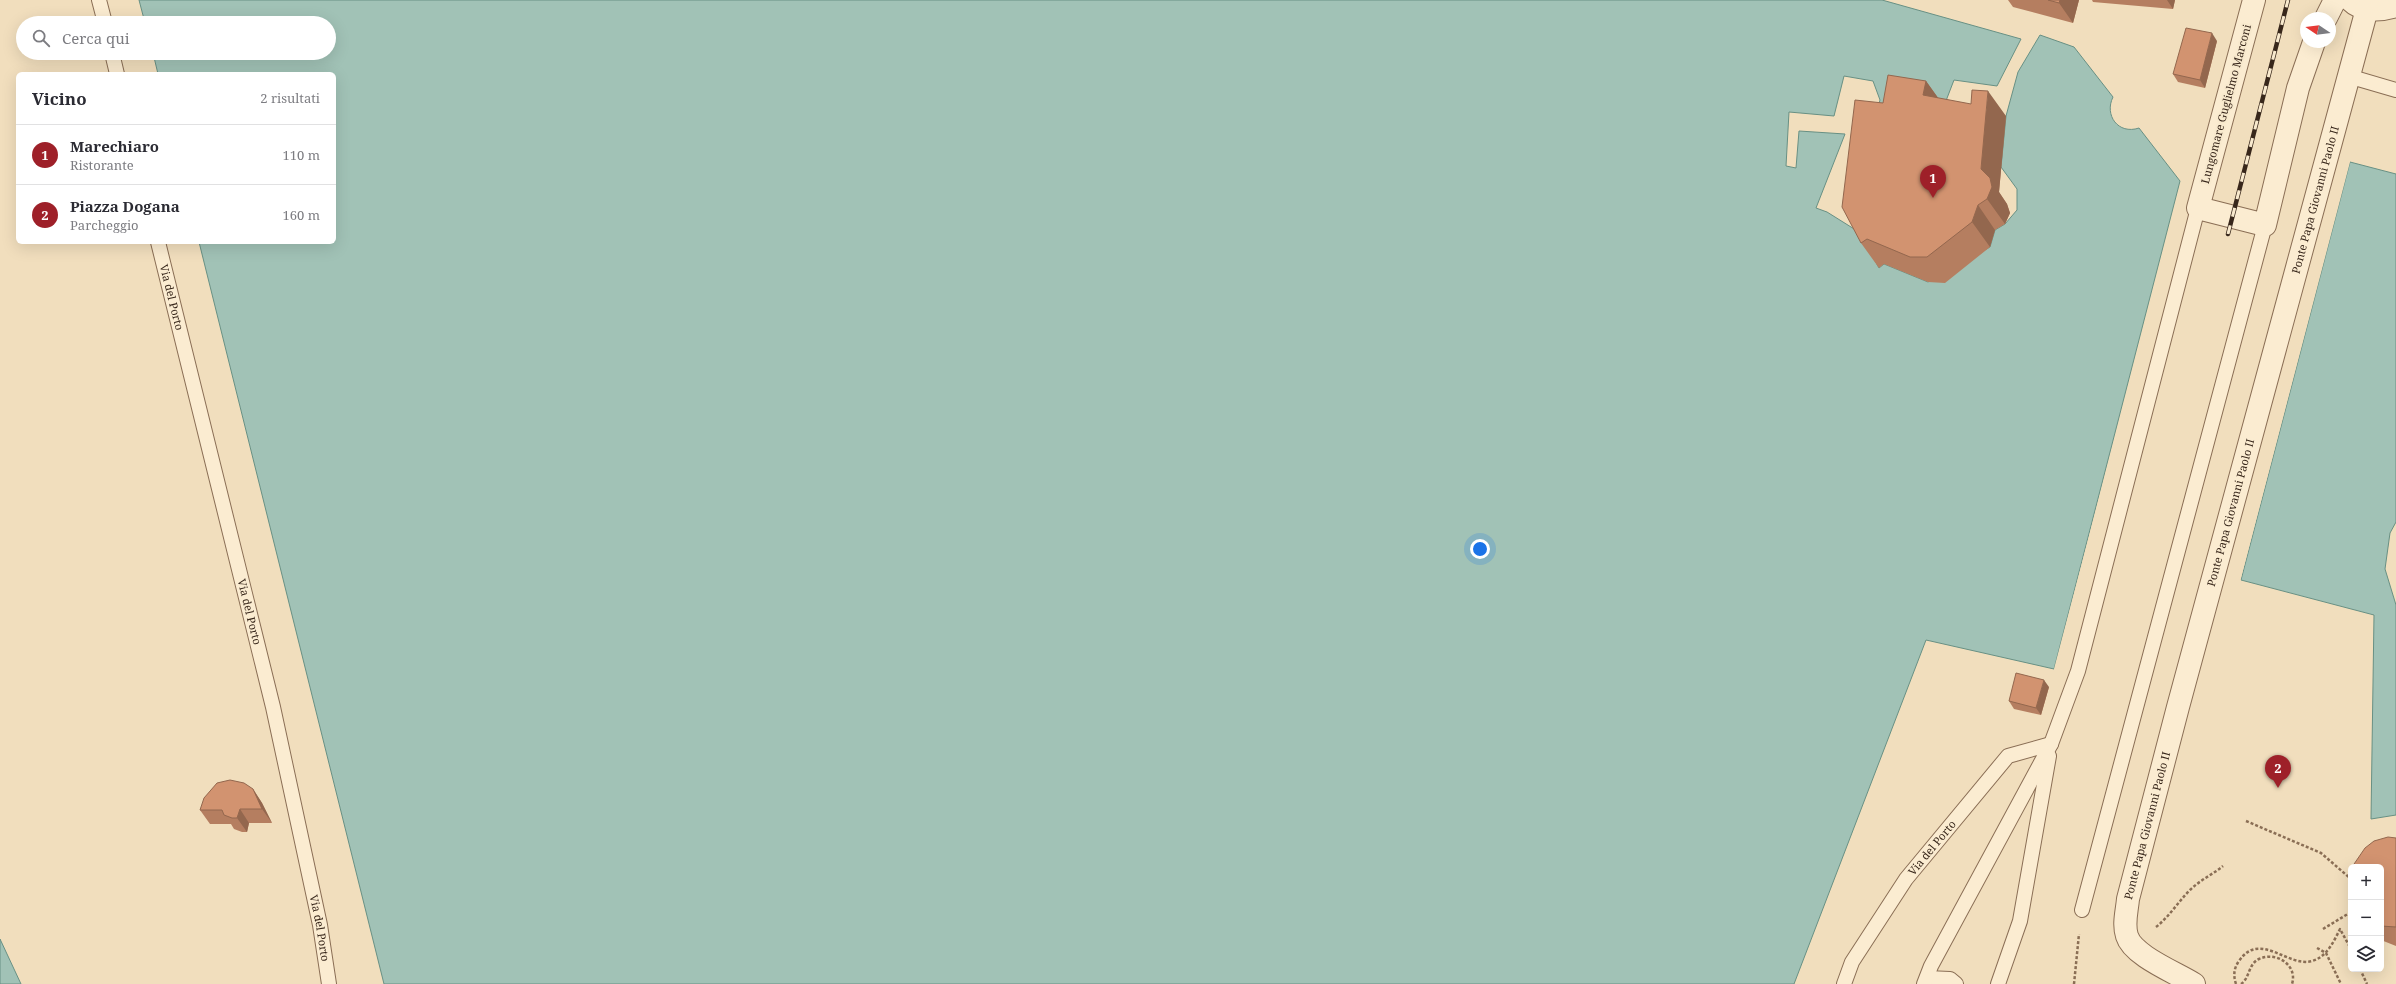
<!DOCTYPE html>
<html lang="it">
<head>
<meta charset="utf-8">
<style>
	body { margin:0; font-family:"Noto Serif",serif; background:#f7f7f7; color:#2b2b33 }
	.controls { position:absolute; right:12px; bottom:12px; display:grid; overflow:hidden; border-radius:6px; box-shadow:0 4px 16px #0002 }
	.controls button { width:36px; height:36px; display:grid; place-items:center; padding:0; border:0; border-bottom:1px solid #e1e1e2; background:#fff; color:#2b2b33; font:20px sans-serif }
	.compass { position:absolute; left:2300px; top:12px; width:36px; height:36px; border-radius:50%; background:#fff; box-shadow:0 4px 16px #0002; rotate:283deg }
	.you { position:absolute; left:1480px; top:549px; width:14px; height:14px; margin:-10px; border:3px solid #fff; border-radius:50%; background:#1a73e8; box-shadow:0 0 0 6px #1a73e833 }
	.badge { display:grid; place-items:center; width:26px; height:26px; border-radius:50%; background:#9e2029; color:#fff; font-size:13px; font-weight:700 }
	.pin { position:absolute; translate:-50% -33px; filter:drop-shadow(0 1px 2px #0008) }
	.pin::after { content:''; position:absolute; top:21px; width:14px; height:12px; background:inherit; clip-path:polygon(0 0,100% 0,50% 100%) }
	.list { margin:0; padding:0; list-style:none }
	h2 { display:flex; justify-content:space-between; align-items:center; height:52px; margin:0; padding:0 16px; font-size:17px }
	h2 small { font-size:13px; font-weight:400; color:#7c7c81 }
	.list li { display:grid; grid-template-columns:26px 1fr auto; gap:12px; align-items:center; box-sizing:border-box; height:60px; padding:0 16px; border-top:1px solid #e1e1e2 }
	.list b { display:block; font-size:15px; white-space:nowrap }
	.list p { margin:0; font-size:13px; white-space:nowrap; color:#7c7c81 }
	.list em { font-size:13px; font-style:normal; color:#7c7c81 }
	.icon { flex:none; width:22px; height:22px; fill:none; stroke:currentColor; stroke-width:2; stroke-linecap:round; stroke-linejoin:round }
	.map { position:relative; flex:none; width:2396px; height:984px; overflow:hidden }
	.search { position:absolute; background:#fff; box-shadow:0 4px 16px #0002; left:16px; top:16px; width:320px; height:44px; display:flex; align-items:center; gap:10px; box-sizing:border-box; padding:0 14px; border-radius:22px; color:#7c7c81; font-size:15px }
	.panel { position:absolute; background:#fff; box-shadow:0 4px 16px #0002; left:16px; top:72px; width:320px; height:172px; border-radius:6px }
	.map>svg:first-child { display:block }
</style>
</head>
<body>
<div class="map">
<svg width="2396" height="984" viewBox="0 0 2396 984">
	<rect width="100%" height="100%" fill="#f1debd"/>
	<!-- water -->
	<path fill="#a1c2b6" stroke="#689084" d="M139,0H1882L2021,39L1997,86L1954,80L1944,106L1873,125L1880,100L1873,81L1844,76L1834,116L1789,112L1786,166L1796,168L1799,131L1845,134L1816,208L1827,212L1859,232L1879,268L1884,264L1928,282L1990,247L1995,230L2005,224L2017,210V189L2001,167L2006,116L2018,72L2040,35L2074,47L2113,97C2104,115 2118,135 2139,128L2180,181L2054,669L1926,640L1794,984H384L199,242H334V74H158L153,53H329V23H145Z
		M2350,162L2396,174V522L2390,533L2385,569L2396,605V815L2371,819L2374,615L2241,580Z
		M0,939L21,984H0Z"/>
	<!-- pier -->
	<path fill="#f1debd" d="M2348,162H2350L2240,582L2239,580Z
		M2172,221L2056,670L2054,669Z"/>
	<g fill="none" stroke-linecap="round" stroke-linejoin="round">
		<!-- service casing -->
		<g stroke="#8a6e55" stroke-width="16">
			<g id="service">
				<path d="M99,0L105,23"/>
				<path d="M112,53L117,74"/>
				<path d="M2348,76L2396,90"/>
				<path id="s1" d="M158,242L273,707L320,925L329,984"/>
				<path d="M2082,910L2265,225"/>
				<path d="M1927,978L1950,979L1956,984"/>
				<path id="s2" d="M1844,984L1852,962L1906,879L2008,756L2051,744"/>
				<path d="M1924,984L1931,966L2051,744L2078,671L2198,208"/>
				<path d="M1998,984L2020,921L2049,756"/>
			</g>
		</g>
		<!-- tertiary casing -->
		<g stroke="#8a6e55" stroke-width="24">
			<g id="tertiary">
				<path d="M2254,0L2198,208L2265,225L2298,88L2314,42"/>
				<path d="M2350,0C2362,12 2381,11 2396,6"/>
				<path d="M2326,18L2335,0"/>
				<path id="s3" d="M2194,984C2177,973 2133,956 2127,936C2123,924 2127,911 2128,899L2178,707L2367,9"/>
			</g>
		</g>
		<!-- path -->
		<path stroke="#8a6e55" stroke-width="2.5" stroke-dasharray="3 2" stroke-linecap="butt" d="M2246,821L2321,853L2351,879
			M2156,927C2169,917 2178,902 2190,890C2200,880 2212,875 2223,866
			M2323,929L2351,912
			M2317,948L2326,953L2341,984
			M2360,969L2367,984
			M2074,984L2079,934
			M2236,984C2233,975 2234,968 2239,961C2260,930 2288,968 2312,961C2327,957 2334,941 2340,929L2351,949
			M2241,984C2250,978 2248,964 2259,959C2276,951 2298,965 2292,984"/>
		<!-- service -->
		<use href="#service" stroke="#fbecd1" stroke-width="14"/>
		<!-- tertiary -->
		<use href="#tertiary" stroke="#fbecd1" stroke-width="22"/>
		<!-- rail casing -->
		<g stroke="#38271b" stroke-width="4.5">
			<path id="rail" d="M2228,234L2288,0"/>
		</g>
		<!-- rail -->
		<use href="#rail" stroke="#f8e9cd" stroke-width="3" stroke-dasharray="9" stroke-linecap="butt"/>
	</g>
	<!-- wall -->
	<path fill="#b57e60" d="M2008,0H2079L2073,23L2013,7Z
		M2092,0H2175L2173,9L2093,2Z
		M2217,41L2205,88L2178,82L2173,74Z
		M1926,81L1938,98L2006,116L1999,192L2007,204L2010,213L2005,224L1995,230L1990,247L1945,283L1928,282L1884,264L1879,268L1861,243L1883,103Z
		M2049,687L2041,715L2014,709L2009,701Z
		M253,789L262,803L272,823H249L247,832H242L234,829L231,824H210L200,810Z
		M2396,838V946L2381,940V867Z"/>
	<!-- shaded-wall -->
	<path fill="#93674e" d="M2060,0H2079L2073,23L2059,3Z
		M2167,0H2175L2173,9Z
		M2212,33L2217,41L2205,88L2200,80Z
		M1926,81L1944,106L1923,95Z
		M1988,91L2006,116L1999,192L2007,204L2010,213L2005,224L1987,199L1981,169Z
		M1978,205L1995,230L1990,247L1972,222Z
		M2044,680L2049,687L2041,715L2036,708Z
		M253,789L262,803L272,823L262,809Z
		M240,809L249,823L247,832L237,818Z"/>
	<!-- building -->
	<path fill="#d29370" stroke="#93674e" d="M2048,0H2060L2059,3Z
		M2186,28L2212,33L2200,80L2173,74Z
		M1888,75L1926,81L1923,95L1971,104L1972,90L1988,91L1981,169L1990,178L1992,187L1987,199L1978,205L1972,222L1927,257H1910L1867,239L1861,243L1842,207L1855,100L1883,103Z
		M2016,673L2044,680L2036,708L2009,701Z
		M230,780L244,783L253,789L262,809H240L237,818H232L224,815L222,810H200L204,798L217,783Z
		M2388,837L2396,838V927L2381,926V867H2352L2365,848L2374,841Z
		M2351,879V897L2349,892Z"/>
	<g text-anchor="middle" stroke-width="4" stroke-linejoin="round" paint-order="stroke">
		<!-- street labels -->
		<g font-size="11" fill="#38271b" stroke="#f8e9cd">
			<text transform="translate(2226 104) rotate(-75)" y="4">Lungomare Guglielmo Marconi</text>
			<text dy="4" stroke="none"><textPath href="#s3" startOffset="845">Ponte Papa Giovanni Paolo II</textPath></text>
			<text dy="4" stroke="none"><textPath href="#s1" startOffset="57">Via del Porto</textPath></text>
			<text dy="4" stroke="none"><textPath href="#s3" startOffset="521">Ponte Papa Giovanni Paolo II</textPath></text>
			<text dy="4" stroke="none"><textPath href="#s1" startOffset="381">Via del Porto</textPath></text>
			<text dy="4" stroke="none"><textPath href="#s3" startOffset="197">Ponte Papa Giovanni Paolo II</textPath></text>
			<text dy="4" stroke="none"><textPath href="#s2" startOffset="163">Via del Porto</textPath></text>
			<text dy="4" stroke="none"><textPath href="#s1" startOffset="705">Via del Porto</textPath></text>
		</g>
	</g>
</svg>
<div class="controls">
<button>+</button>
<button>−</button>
<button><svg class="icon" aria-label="layers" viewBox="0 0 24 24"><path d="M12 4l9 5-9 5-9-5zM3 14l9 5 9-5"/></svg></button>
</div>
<svg class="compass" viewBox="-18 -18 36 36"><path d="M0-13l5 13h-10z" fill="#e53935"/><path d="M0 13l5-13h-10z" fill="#7c7c81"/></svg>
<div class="you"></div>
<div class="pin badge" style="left:1933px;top:198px">1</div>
<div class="pin badge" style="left:2278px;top:788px">2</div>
<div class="search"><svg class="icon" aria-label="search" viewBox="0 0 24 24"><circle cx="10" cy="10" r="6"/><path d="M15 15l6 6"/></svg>Cerca qui</div>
<section class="panel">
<h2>Vicino<small>2 risultati</small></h2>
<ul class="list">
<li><span class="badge">1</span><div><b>Marechiaro</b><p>Ristorante</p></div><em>110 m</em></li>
<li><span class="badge">2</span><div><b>Piazza Dogana</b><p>Parcheggio</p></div><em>160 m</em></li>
</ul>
</section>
</div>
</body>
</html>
